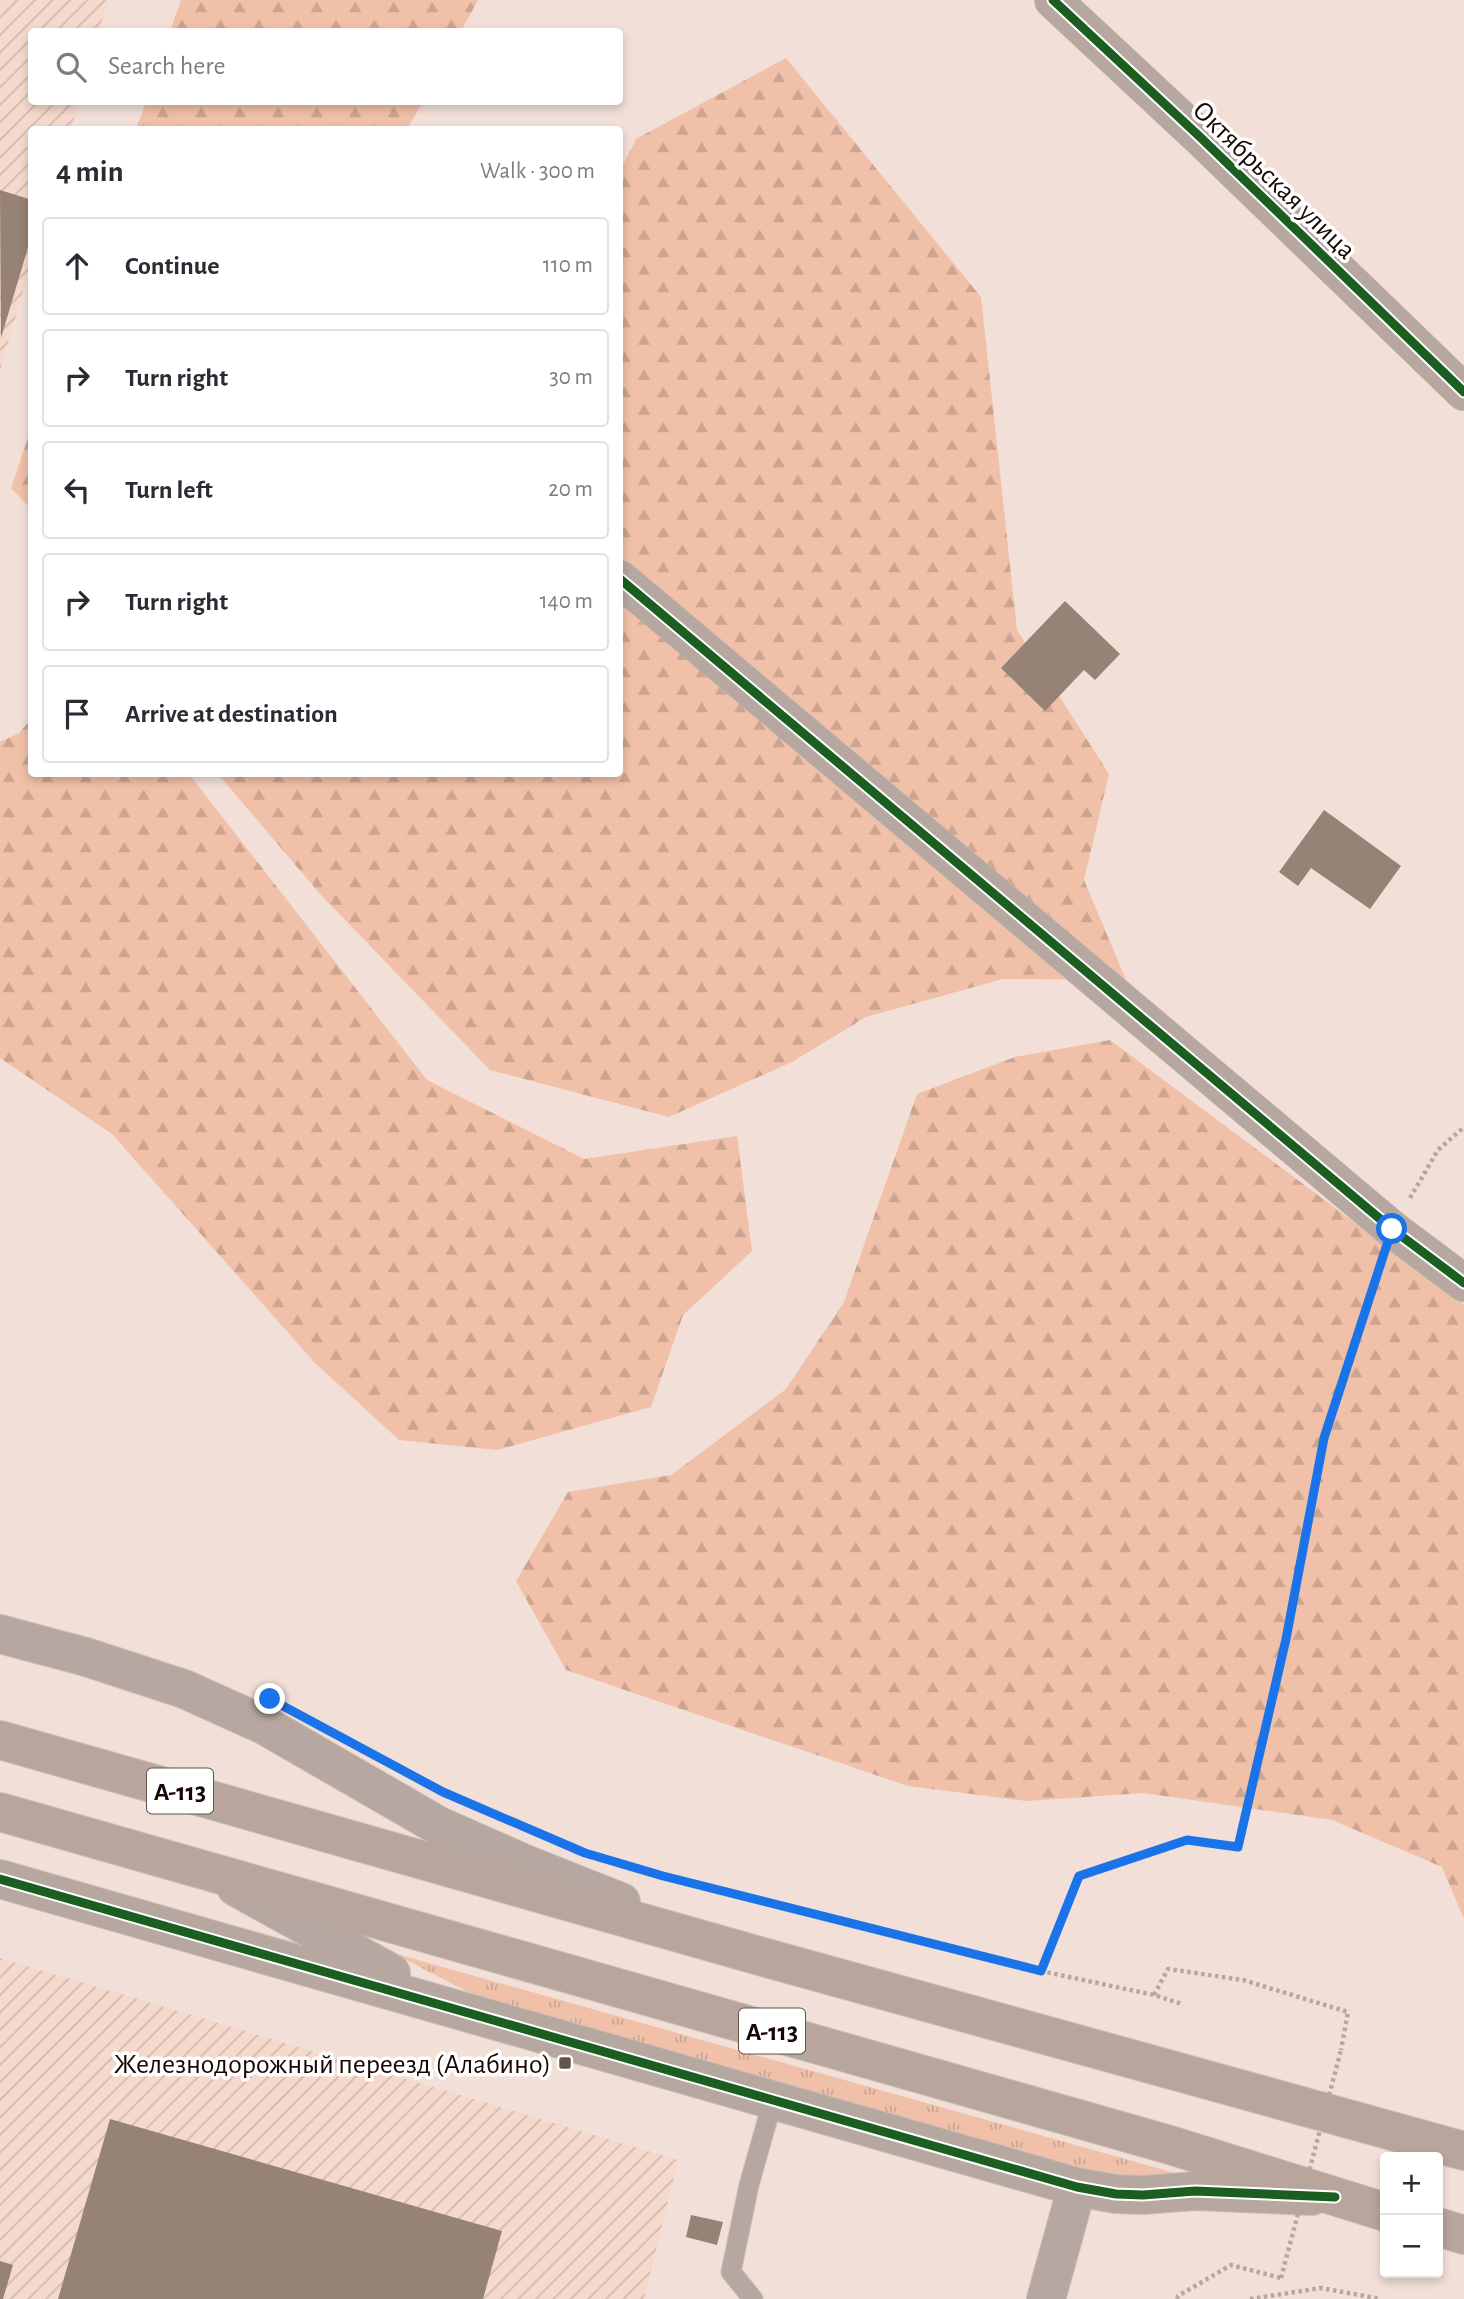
<!DOCTYPE html>
<html lang="en">
<head>
<meta charset="utf-8">
<style>
	body { margin:0; font-family:"Alegreya Sans",sans-serif; background:#f7f7f7; color:#2b2b33 }
	.controls { position:absolute; right:21px; bottom:21px; display:grid; overflow:hidden; border-radius:7px; box-shadow:0 4px 10px #0003 }
	.controls button { width:63px; height:63px; display:grid; place-items:center; padding:0; border:0; border-bottom:2px solid #e1e1e2; background:#fff; color:#2b2b33; font:35px sans-serif }
	.stop { position:absolute; width:21px; height:21px; margin:-16px; border:5px solid #1a73e8; border-radius:50%; background:#fff }
	.stop.end { background:#1a73e8; border-color:#fff; box-shadow:0 2px 7px #0008 }
	.list { margin:0; padding:0; list-style:none }
	h2 { display:flex; justify-content:space-between; align-items:center; height:91px; margin:0; padding:0 28px; font-size:30px }
	h2 small { font-size:23px; font-weight:400; color:#7c7c81 }
	.list li { display:grid; grid-template-columns:46px 1fr auto; gap:21px; align-items:center; box-sizing:border-box; height:98px; margin:0 14px 14px; padding:0 14px; border:2px solid #e1e1e2; border-radius:7px }
	.list b { display:block; font-size:26px; white-space:nowrap }
	.list em { font-size:23px; font-style:normal; color:#7c7c81 }
	.icon { flex:none; width:38px; height:38px; fill:none; stroke:currentColor; stroke-width:2; stroke-linecap:round; stroke-linejoin:round }
	.map { position:relative; flex:none; width:1464px; height:2299px; overflow:hidden }
	.search { position:absolute; background:#fff; box-shadow:0 4px 10px #0003; left:28px; top:28px; width:595px; height:77px; display:flex; align-items:center; gap:18px; box-sizing:border-box; padding:0 24px; border-radius:7px; color:#7c7c81; font-size:26px }
	.panel { position:absolute; background:#fff; box-shadow:0 4px 10px #0003; left:28px; top:126px; width:595px; height:651px; border-radius:7px }
	.map>svg:first-child { display:block }
</style>
</head>
<body>
<div class="map">
<svg width="1464" height="2299" viewBox="0 0 1464 2299">
	<defs>
		<pattern id="industrial-furrows" width="10" height="10" patternUnits="userSpaceOnUse" patternTransform="scale(1.75)"><rect width="10" height="10" fill="#f5d9cc"/><path d="M-1 1l2-2M0 10L10 0M9 11l2-2" fill="none" stroke="#d1b9ae"/></pattern>
		<pattern id="grass-tufts" width="24" height="20" patternUnits="userSpaceOnUse" patternTransform="scale(1.75)"><rect width="24" height="20" fill="#f0c0a9"/><path d="M3 7l-1-3M5 7V3M7 7l1-3M15 17l-1-3M17 17v-4M19 17l1-3" fill="none" stroke="#cda490"/></pattern>
		<pattern id="forest-firs" width="22" height="20" patternUnits="userSpaceOnUse" patternTransform="scale(1.75)"><rect width="22" height="20" fill="#f0c0a9"/><path d="M5 1l3.5 6h-7zM16 11l3.5 6h-7z" fill="#cda490"/></pattern>
	</defs>
	<rect width="100%" height="100%" fill="#f2e0d8"/>
	<!-- industrial -->
	<path fill="url(#industrial-furrows)" d="M0,0H108L99,31L32,32V102H79L71,129L32,130L31,263L0,371Z
		M0,1958L678,2160L644,2299H0Z"/>
	<!-- grass -->
	<path fill="url(#grass-tufts)" d="M393,1953L1182,2175L1112,2176L1083,2171L508,2007L466,1991Z"/>
	<!-- forest -->
	<path fill="url(#forest-firs)" d="M181,0H478L461,31H170Z
		M786,58L981,297L1017,630L1109,774L1084,880L1126,980L1003,979L866,1017L792,1062L669,1117L490,1070L320,894L218,774H620V171L636,139Z
		M146,102H423L407,129H136Z
		M31,429V509L11,488Z
		M31,719L32,774H189L427,1080L584,1159L737,1136L752,1251L683,1315L651,1407L497,1450L399,1440L315,1363L112,1134L0,1058V742L19,733Z
		M1110,1040L1464,1304V1919L1442,1867L1332,1820L1144,1793L1026,1801L908,1786L566,1670L516,1581L568,1492L671,1475L786,1389L844,1302L917,1094L1015,1057Z"/>
	<!-- building -->
	<path fill="#978276" d="M0,190L32,200V234L1,338Z
		M1065,601L1120,654L1095,680L1084,670L1045,711L1001,668Z
		M1324,810L1401,866L1370,909L1311,868L1298,886L1279,872Z
		M110,2119L502,2231L483,2299H58Z
		M691,2215L723,2222L717,2245L686,2237Z
		M0,2261L13,2265L3,2299H0Z"/>
	<g fill="none" stroke-linecap="round" stroke-linejoin="round">
		<!-- service casing -->
		<g stroke="#ccbeb7" stroke-width="21">
			<path id="service" d="M753,2299L731,2272L749,2185L773,2100"/>
		</g>
		<!-- minor casing -->
		<g stroke="#ccbeb7" stroke-width="38">
			<path id="minor" d="M1053,0L1199,136L1464,392
				M620,579L1392,1229L1464,1283"/>
		</g>
		<!-- tertiary casing -->
		<g stroke="#ccbeb7" stroke-width="40">
			<path id="tertiary" d="M0,1634L86,1657L184,1689L264,1725L439,1826L525,1864L621,1902
				M0,1879L1077,2187L1116,2194L1143,2195L1195,2191L1312,2196
				M236,1887L391,1973
				M1046,2299L1077,2187"/>
		</g>
		<!-- trunk casing -->
		<g stroke="#ccbeb7" stroke-width="40">
			<path id="trunk" d="M0,1740L756,1955L1464,2151
				M0,1812L1170,2145L1385,2212
				M1438,2227L1464,2235"/>
		</g>
		<!-- path -->
		<path stroke="#b5a8a2" stroke-width="4.5" stroke-dasharray="3.5 3.5" stroke-linecap="butt" d="M1410,1198L1438,1150L1464,1127
			M647,1871L1041,1971L1154,1995L1182,2004
			M1041,1971L1079,1876L1187,1840L1238,1847L1286,1639L1324,1438L1380,1266
			M1154,1995L1168,1969L1243,1980L1348,2012L1341,2050
			M1177,2299L1178,2296L1231,2265L1281,2278
			M1250,2299L1321,2288L1381,2299"/>
		<!-- service -->
		<use href="#service" stroke="#b6a7a0" stroke-width="19"/>
		<!-- minor -->
		<use href="#minor" stroke="#b6a7a0" stroke-width="37"/>
		<!-- tertiary -->
		<use href="#tertiary" stroke="#b6a7a0" stroke-width="38"/>
		<!-- trunk -->
		<use href="#trunk" stroke="#b8a69c" stroke-width="38"/>
		<!-- path-bridge -->
		<path stroke="#b5a8a2" stroke-width="4.5" stroke-dasharray="3.5 3.5" stroke-linecap="butt" d="M1281,2278L1341,2050"/>
		<!-- cycleway casing -->
		<g stroke="#fff" stroke-width="13">
			<path id="cycleway" d="M1053,0L1199,136L1464,392
				M620,579L1392,1229L1464,1283
				M0,1879L1077,2187L1116,2194L1143,2195L1195,2191L1335,2197"/>
		</g>
		<!-- cycleway -->
		<use href="#cycleway" stroke="#1b5e20" stroke-width="9"/>
	</g>
	<g fill="none" stroke-linecap="round" stroke-linejoin="round">
		<!-- route -->
		<path stroke="#1a73e8" stroke-width="9" d="M270,1699L443,1792L585,1853L663,1876L1041,1971L1079,1876L1187,1840L1238,1847L1286,1639L1324,1438L1392,1229"/>
	</g>
	<!-- markers -->
	<rect fill="#64534d" stroke="#fff" stroke-width="2.5" x="558" y="2056" width="14" height="14" rx="3.5"/>
	<g text-anchor="middle" stroke-width="7" stroke-linejoin="round" paint-order="stroke">
		<!-- shield labels -->
		<g fill="#fff" stroke="#5d514e" stroke-width="2">
			<rect x="147" y="1768.5" width="66" height="45" rx="5"/>
			<rect x="739" y="2008.5" width="66" height="45" rx="5"/>
		</g>
		<g font-size="26" font-weight="bold" fill="#170702">
			<text x="180" y="1800">А-113</text>
			<text x="772" y="2040">А-113</text>
		</g>
		<!-- street labels -->
		<g font-size="28" fill="#170702" stroke="#fff">
			<text transform="translate(1275 179) rotate(44)" y="10">Октябрьская улица</text>
		</g>
		<!-- poi labels -->
		<g font-size="28" fill="#170702" stroke="#fff" text-anchor="end">
			<text x="551" y="2073">Железнодорожный переезд (Алабино)</text>
		</g>
	</g>
</svg>
<div class="controls">
<button>+</button>
<button>−</button>
</div>
<div class="stop" style="left:1392px;top:1229px"></div>
<div class="stop end" style="left:270px;top:1699px"></div>
<div class="search"><svg class="icon" aria-label="search" viewBox="0 0 24 24"><circle cx="10" cy="10" r="6"/><path d="M15 15l6 6"/></svg>Search here</div>
<section class="panel">
<h2>4 min<small>Walk · 300 m</small></h2>
<ul class="list">
<li><svg class="icon" aria-label="ahead" viewBox="0 0 24 24"><path d="M12 20V5M6 11l6-6 6 6"/></svg><div><b>Continue</b></div><em>110 m</em></li>
<li><svg class="icon" aria-label="right" viewBox="0 0 24 24"><path d="M7 20v-9h11M14 6l5 5-5 5"/></svg><div><b>Turn right</b></div><em>30 m</em></li>
<li><svg class="icon" aria-label="left" viewBox="0 0 24 24"><path d="M17 20v-9H6M10 6l-5 5 5 5"/></svg><div><b>Turn left</b></div><em>20 m</em></li>
<li><svg class="icon" aria-label="right" viewBox="0 0 24 24"><path d="M7 20v-9h11M14 6l5 5-5 5"/></svg><div><b>Turn right</b></div><em>140 m</em></li>
<li><svg class="icon" aria-label="arrive" viewBox="0 0 24 24"><path d="M6 21V4h12l-3 4 3 4H6"/></svg><div><b>Arrive at destination</b></div></li>
</ul>
</section>
</div>
</body>
</html>
